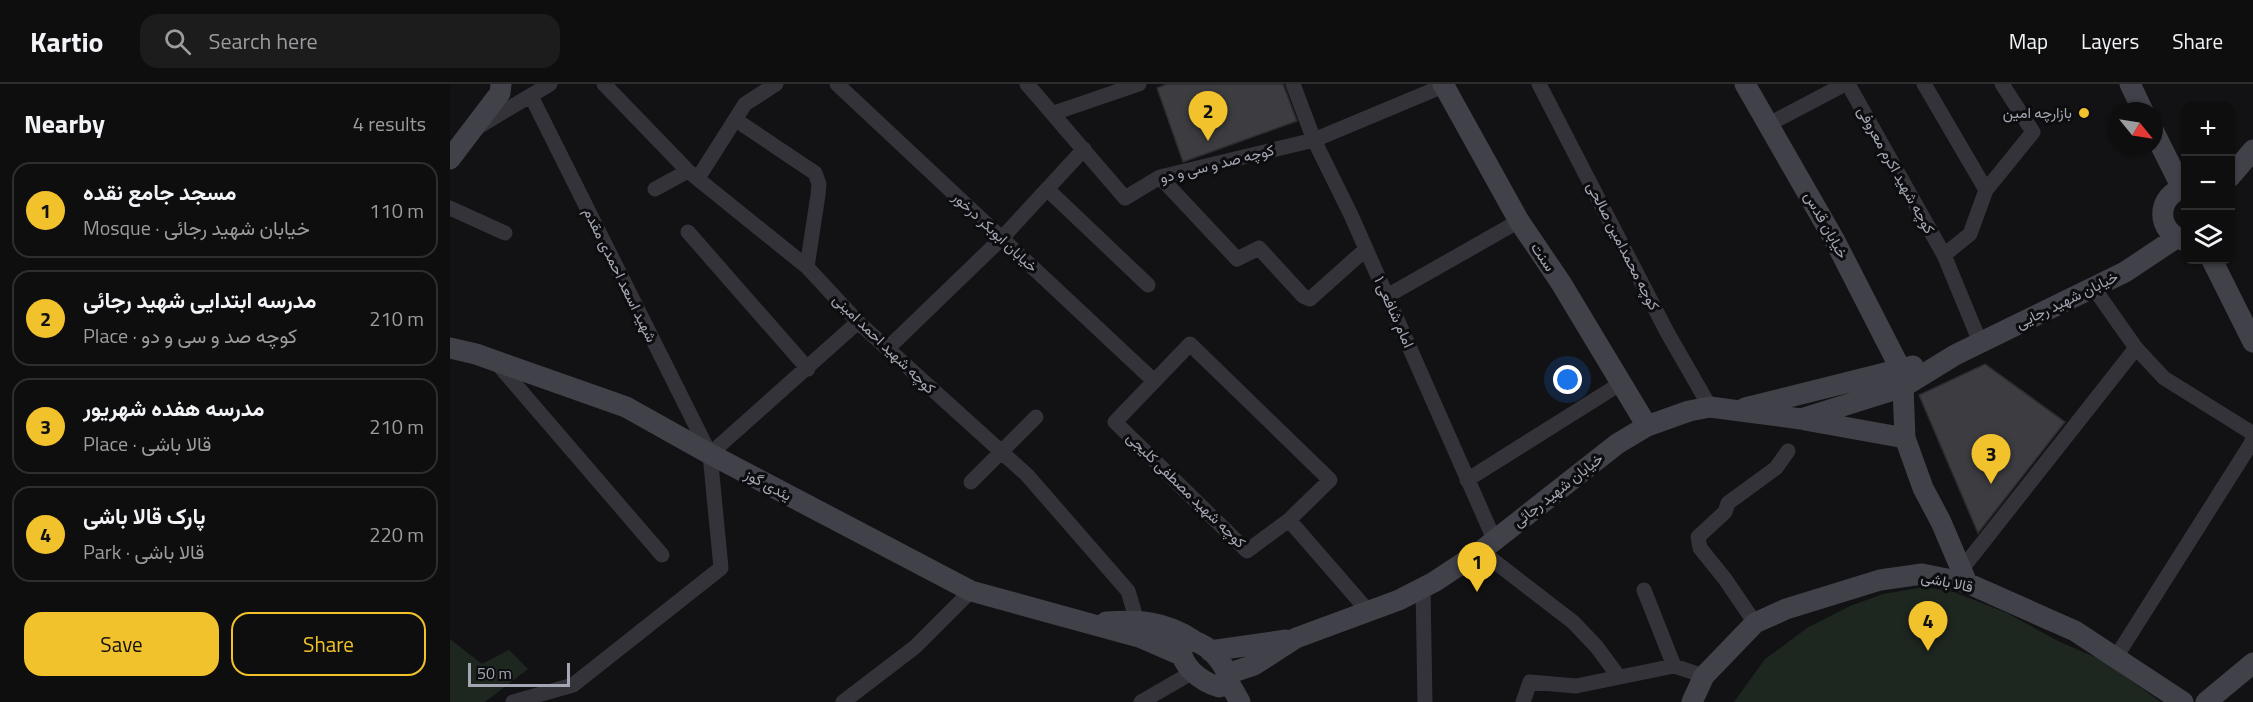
<!DOCTYPE html>
<html lang="en">
<head>
<meta charset="utf-8">
<style>
	body { margin:0; font-family:"Titillium Web",Vazirmatn,sans-serif; background:#1c1c1d; color:#f1f3f6 }
	.controls { position:absolute; right:18px; top:18px; display:grid; overflow:hidden; border-radius:12px; box-shadow:0 2px 4px #0004 }
	.controls button { width:54px; height:54px; display:grid; place-items:center; padding:0; border:0; border-bottom:2px solid #2e2e2f; background:#0e0e0f; color:#f1f3f6; font:30px sans-serif }
	.compass { position:absolute; left:1659px; top:18px; width:54px; height:54px; border-radius:50%; background:#0e0e0f; box-shadow:0 2px 4px #0004; rotate:120deg }
	.scale { position:absolute; left:18px; bottom:15px; width:102px; box-sizing:border-box; padding-left:6px; border:3px solid #a3a7b4; border-top:0; font-size:16px; line-height:21px; white-space:nowrap; color:#a3a7b4; -webkit-text-stroke:4px #0d0d0f; paint-order:stroke }
	.you { position:absolute; left:1118px; top:296px; width:21px; height:21px; margin:-15px; border:4px solid #fff; border-radius:50%; background:#1a73e8; box-shadow:0 0 0 9px #1a73e833 }
	.badge { display:grid; place-items:center; width:39px; height:39px; border-radius:50%; background:#f2c22c; color:#111; font-size:20px; font-weight:700 }
	.pin { position:absolute; translate:-50% -50px; filter:drop-shadow(0 2px 3px #0008) }
	.pin::after { content:''; position:absolute; top:32px; width:21px; height:18px; background:inherit; clip-path:polygon(0 0,100% 0,50% 100%) }
	.list { margin:0; padding:0; list-style:none }
	h2 { display:flex; justify-content:space-between; align-items:center; height:78px; margin:0; padding:0 24px; font-size:26px }
	h2 small { font-size:20px; font-weight:400; color:#9b9c9e }
	.list li { display:grid; grid-template-columns:39px 1fr auto; gap:18px; align-items:center; box-sizing:border-box; height:96px; margin:0 12px 12px; padding:0 12px; border:2px solid #2e2e2f; border-radius:18px }
	.list b { display:block; font-size:22px; white-space:nowrap }
	.list p { margin:0; font-size:20px; white-space:nowrap; color:#9b9c9e }
	.list em { font-size:20px; font-style:normal; color:#9b9c9e }
	.actions { display:flex; gap:12px; padding:18px 24px }
	.actions a { flex:1; padding:14px 0; border:2px solid #f2c22c; border-radius:18px; text-align:center; font-size:21px; color:#f2c22c }
	.actions .main { background:#f2c22c; color:#111 }
	.icon { flex:none; width:33px; height:33px; fill:none; stroke:currentColor; stroke-width:2; stroke-linecap:round; stroke-linejoin:round }
	.map { position:relative; flex:none; width:1803px; height:618px; overflow:hidden }
	header { display:flex; align-items:center; gap:36px; box-sizing:border-box; height:84px; padding:0 30px; background:#0e0e0f; border-bottom:2px solid #2e2e2f }
	header strong { font-size:28px }
	nav { display:flex; gap:33px; margin-inline-start:auto; font-size:21px }
	.search { width:420px; height:54px; background:#1c1c1d; display:flex; align-items:center; gap:15px; box-sizing:border-box; padding:0 21px; border-radius:18px; color:#9b9c9e; font-size:22px }
	main { display:flex }
	aside { flex:1; background:#0e0e0f }
	.map>svg:first-child { display:block }
</style>
</head>
<body>
<header>
<strong>Kartio</strong>
<div class="search"><svg class="icon" aria-label="search" viewBox="0 0 24 24"><circle cx="10" cy="10" r="6"/><path d="M15 15l6 6"/></svg>Search here</div>
<nav><a>Map</a><a>Layers</a><a>Share</a></nav>
</header>
<main>
<aside>
<h2>Nearby<small>4 results</small></h2>
<ul class="list">
<li><span class="badge">1</span><div><b>مسجد جامع نقده</b><p>Mosque · خیابان شهید رجائی</p></div><em>110 m</em></li>
<li><span class="badge">2</span><div><b>مدرسه ابتدایی شهید رجائی</b><p>Place · کوچه صد و سی و دو</p></div><em>210 m</em></li>
<li><span class="badge">3</span><div><b>مدرسه هفده شهریور</b><p>Place · قالا باشی</p></div><em>210 m</em></li>
<li><span class="badge">4</span><div><b>پارک قالا باشی</b><p>Park · قالا باشی</p></div><em>220 m</em></li>
</ul>
<div class="actions"><a class="main">Save</a><a>Share</a></div>
</aside>
<div class="map">
<svg width="1803" height="618" viewBox="0 0 1803 618">
	<rect width="100%" height="100%" fill="#121214"/>
	<!-- green -->
	<path fill="#1e2620" d="M1474,503L1504,508L1557,529L1610,558L1652,576L1711,618H1284L1315,575L1357,544L1400,522L1433,510Z
		M0,555L32,580L59,566L78,585L35,618H0Z"/>
	<!-- building -->
	<path fill="#3c3c41" stroke="#2c2c30" stroke-width="1.5" d="M717,0H833L847,37L733,78L707,4Z
		M1535,280L1615,338L1528,449L1469,311Z"/>
	<g fill="none" stroke-linecap="round" stroke-linejoin="round">
		<!-- street -->
		<path stroke="#333339" stroke-width="15" d="M154,0L238,87L357,183L408,238L577,391L678,507L687,537
			M387,0L703,296
			M577,0L675,114L710,93L864,56L993,2
			M843,0L864,56L901,131L1044,455
			M1089,0L1217,248L1260,323
			M1398,0L1494,171L1530,258
			M1474,0L1536,106
			M604,29L689,0
			M286,36L365,89L369,100L368,111L357,183
			M1319,40L1395,0
			M28,43L100,0
			M710,93L787,175L809,164L853,212L860,215L916,165
			M248,94L295,20L326,0
			M205,105L238,87
			M597,105L698,201
			M0,124L55,149
			M238,148L358,285
			M1494,171L1520,150L1536,106L1583,48L1552,0
			M1643,203L1686,264L1714,294L1802,349V358L1666,573
			M937,212L1069,137
			M437,265L552,154L634,65
			M46,278L212,471
			M260,370L408,238
			M1017,396L1173,298
			M521,398L586,333
			M839,436L880,396L740,260L665,338L797,467L839,436L918,527
			M1031,467L1123,538L1146,562L1169,593
			M1511,486L1686,264
			M973,504L975,618
			M1194,506L1224,582
			M1305,539L1275,495L1250,464L1248,453L1275,428L1278,419L1326,384L1338,367
			M63,618L123,601L271,484L260,370L81,12
			M393,618L465,563L521,507
			M691,618L743,588
			M1073,618L1080,598L1126,602L1224,582L1254,592"/>
		<!-- secondary -->
		<path stroke="#414249" stroke-width="21" d="M993,0L1069,137L1111,199L1197,342
			M1295,0L1385,157L1451,286
			M1680,0L1693,27
			M1704,48L1732,104
			M0,75L50,9L51,0
			M1780,93L1803,66
			M1736,103C1705,111 1705,149 1736,157
			M1762,176L1803,258
			M0,264L26,270L176,323L260,370L521,507L692,554L731,571
			M1453,303L1455,354L1473,404L1491,438L1517,499
			M1295,324L1463,282
			M1355,336L1455,354
			M656,538C689,536 715,537 743,556
			M737,556C755,557 771,574 777,590L775,600L769,603C752,598 729,582 731,561Z
			M760,567L836,556
			M777,590L804,581L846,554L949,516L984,498L1031,467L1167,360L1197,342L1239,327L1260,323L1351,335L1453,303L1505,271L1675,188L1726,154
			M777,595L790,618
			M1242,618L1254,592L1305,539L1336,525L1430,496L1472,490L1517,499L1625,547L1733,618
			M1756,618L1803,579"/>
	</g>
	<!-- markers -->
	<circle fill="#f2c22c" stroke="#0d0d0f" stroke-width="2" cx="1634" cy="29" r="6"/>
	<g text-anchor="middle" stroke-width="6" stroke-linejoin="round" paint-order="stroke">
		<!-- poi labels -->
		<g font-size="15" fill="#a3a7b4" stroke="#0d0d0f" text-anchor="end">
			<text x="1622" y="34">بازارچه امین</text>
		</g>
		<!-- street labels -->
		<g font-size="15" fill="#a3a7b4" stroke="#0d0d0f">
			<text transform="translate(767 80) rotate(-14)" y="5">کوچه صد و سی و دو</text>
			<text transform="translate(1446 86) rotate(61)" y="5">کوچه شهید اکرم معروفی</text>
			<text transform="translate(1376 141) rotate(61)" y="5">خیابان قدس</text>
			<text transform="translate(545 148) rotate(43)" y="5">خیابان ابوبکر درخور</text>
			<text transform="translate(1173 162) rotate(63)" y="5">کوچه محمدامین صالحی</text>
			<text transform="translate(1093 173) rotate(56)" y="5">سنت</text>
			<text transform="translate(170 191) rotate(64)" y="5">شهید اسعد احمدی مقدم</text>
			<text transform="translate(1617 216) rotate(-26)" y="5">خیابان شهید رجایی</text>
			<text transform="translate(944 228) rotate(66)" y="5">امام شافعی ۱</text>
			<text transform="translate(434 260) rotate(44)" y="5">کوچه شهید احمد امینی</text>
			<text transform="translate(318 401) rotate(28)" y="5">یئدی گوز</text>
			<text transform="translate(736 406) rotate(44)" y="5">کوچه شهید مصطفی کلیجی</text>
			<text transform="translate(1108 406) rotate(-38)" y="5">خیابان شهید رجائی</text>
			<text transform="translate(1497 498) rotate(12)" y="5">قالا باشی</text>
		</g>
	</g>
</svg>
<div class="controls">
<button>+</button>
<button>−</button>
<button><svg class="icon" aria-label="layers" viewBox="0 0 24 24"><path d="M12 4l9 5-9 5-9-5zM3 14l9 5 9-5"/></svg></button>
</div>
<svg class="compass" viewBox="-18 -18 36 36"><path d="M0-13l5 13h-10z" fill="#e53935"/><path d="M0 13l5-13h-10z" fill="#9b9c9e"/></svg>
<div class="scale">50 m</div>
<div class="you"></div>
<div class="pin badge" style="left:1027px;top:508px">1</div>
<div class="pin badge" style="left:758px;top:57px">2</div>
<div class="pin badge" style="left:1541px;top:400px">3</div>
<div class="pin badge" style="left:1478px;top:567px">4</div>
</div>
</main>
</body>
</html>
